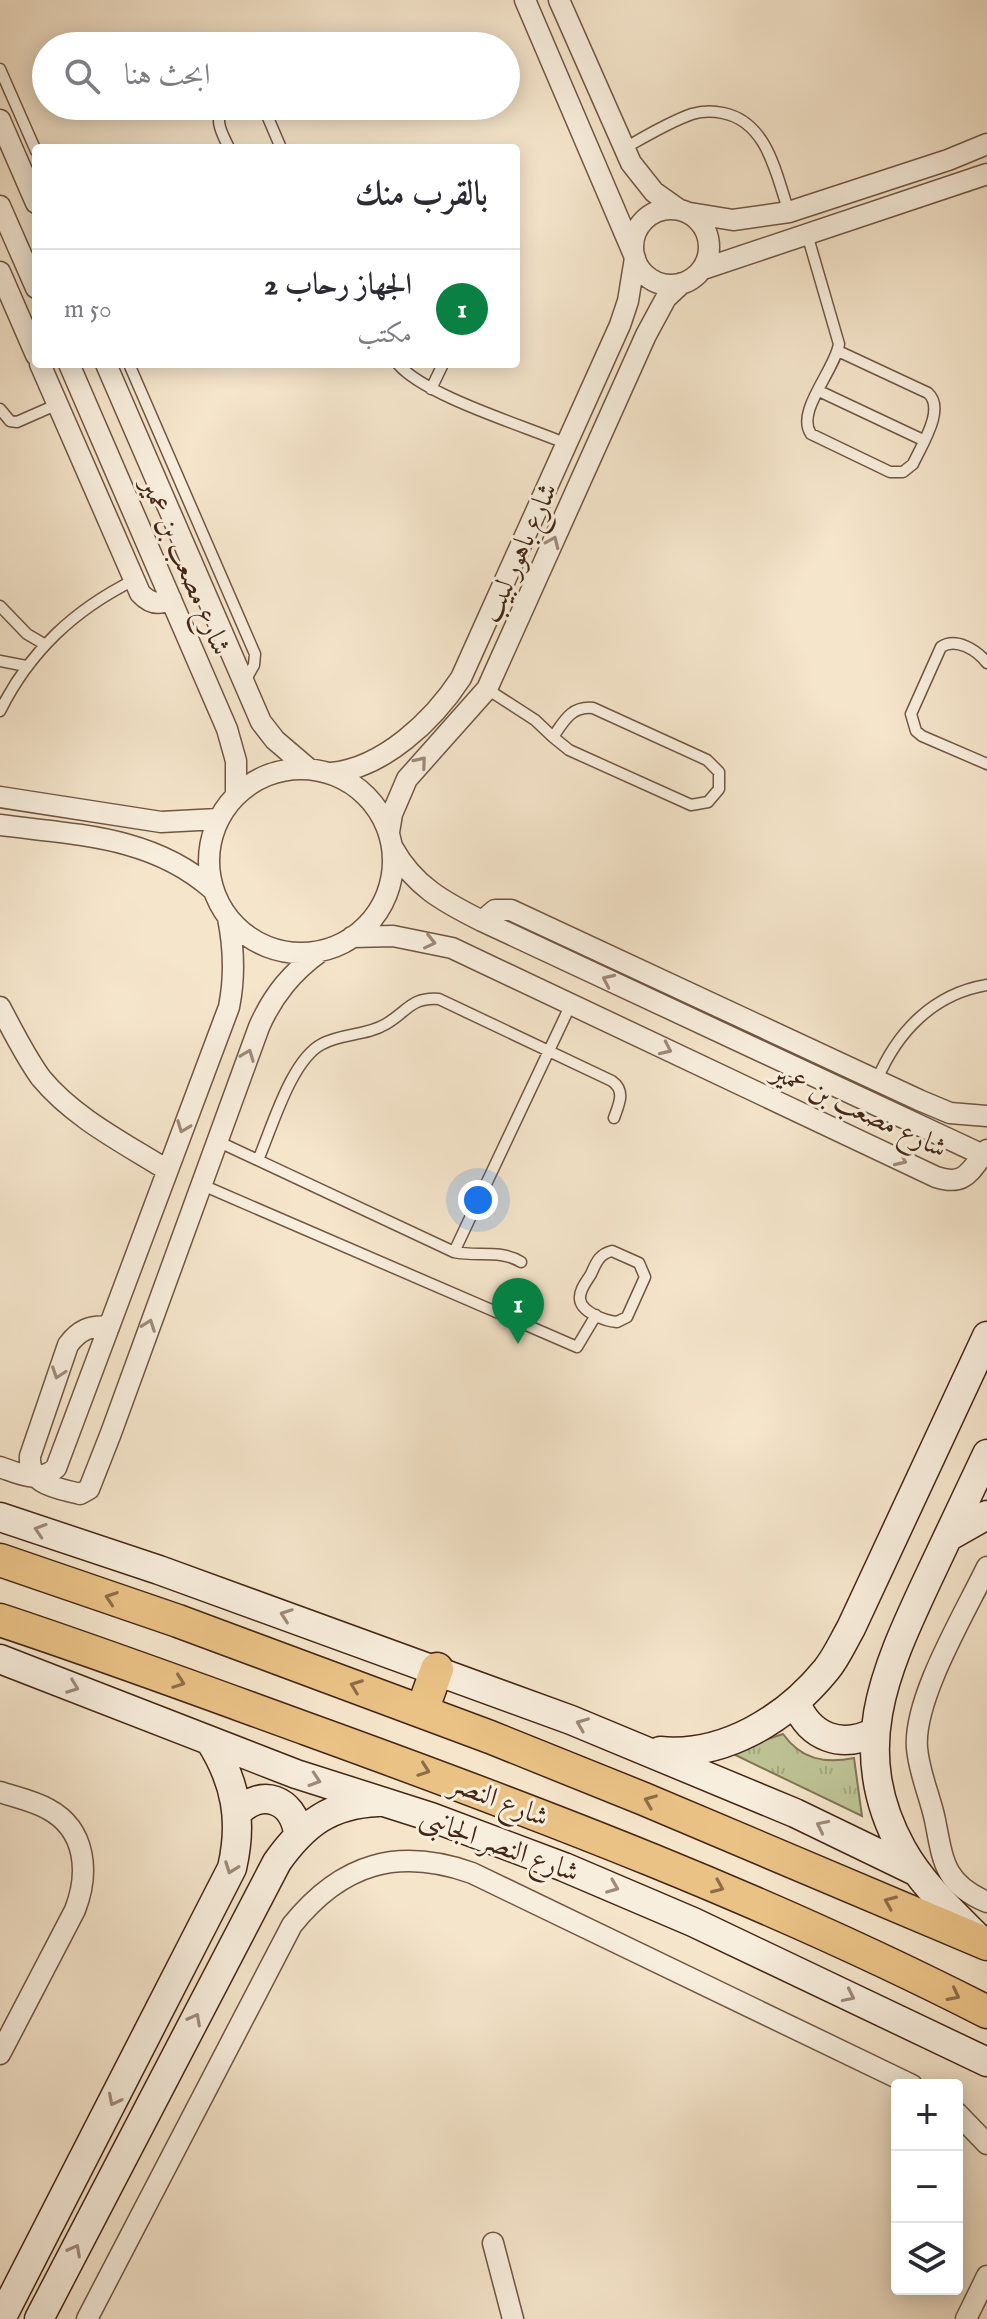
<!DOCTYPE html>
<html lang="ar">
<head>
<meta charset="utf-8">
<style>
	body { margin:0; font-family:"IM FELL English",Amiri,serif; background:#f2f2f3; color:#2b2b33; direction:rtl }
	.controls { position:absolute; right:24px; bottom:24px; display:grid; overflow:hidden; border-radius:8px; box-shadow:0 4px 20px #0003 }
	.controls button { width:72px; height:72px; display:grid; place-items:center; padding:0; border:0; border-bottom:2px solid #e1e1e2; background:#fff; color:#2b2b33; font:40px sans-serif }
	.you { position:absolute; left:478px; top:1200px; width:28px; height:28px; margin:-20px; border:6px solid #fff; border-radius:50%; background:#1a73e8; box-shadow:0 0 0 12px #1a73e833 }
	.badge { display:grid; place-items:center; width:52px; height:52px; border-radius:50%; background:#0b8043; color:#fff; font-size:26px; font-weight:700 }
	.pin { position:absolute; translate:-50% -66px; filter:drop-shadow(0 2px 4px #0008) }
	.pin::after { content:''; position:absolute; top:42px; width:28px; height:24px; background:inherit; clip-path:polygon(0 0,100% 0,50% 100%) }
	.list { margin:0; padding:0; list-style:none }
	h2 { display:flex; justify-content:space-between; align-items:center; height:104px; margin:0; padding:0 32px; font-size:34px }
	h2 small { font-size:26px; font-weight:400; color:#7c7c81 }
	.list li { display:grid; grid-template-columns:52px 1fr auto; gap:24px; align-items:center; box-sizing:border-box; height:120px; padding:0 32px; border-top:2px solid #e1e1e2 }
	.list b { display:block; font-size:30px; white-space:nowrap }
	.list p { margin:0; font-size:26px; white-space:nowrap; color:#7c7c81 }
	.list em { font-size:26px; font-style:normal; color:#7c7c81 }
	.icon { flex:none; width:44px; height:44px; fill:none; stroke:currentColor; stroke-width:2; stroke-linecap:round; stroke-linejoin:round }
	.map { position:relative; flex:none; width:987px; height:2319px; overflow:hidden; direction:ltr }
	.search { position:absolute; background:#fff; box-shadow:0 4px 20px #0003; left:32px; top:32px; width:488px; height:88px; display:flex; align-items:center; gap:20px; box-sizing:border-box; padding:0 28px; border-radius:44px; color:#7c7c81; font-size:30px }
	.panel { position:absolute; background:#fff; box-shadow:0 4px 20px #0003; left:32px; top:144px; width:488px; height:224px; border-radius:8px; direction:rtl }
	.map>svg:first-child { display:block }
</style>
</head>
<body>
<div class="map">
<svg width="987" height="2319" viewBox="0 0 987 2319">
	<defs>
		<pattern id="grass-tufts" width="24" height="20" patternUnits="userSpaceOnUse" patternTransform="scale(2)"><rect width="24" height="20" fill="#bec496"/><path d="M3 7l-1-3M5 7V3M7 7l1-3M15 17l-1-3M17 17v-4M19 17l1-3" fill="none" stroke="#a4a880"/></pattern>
	</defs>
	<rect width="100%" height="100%" fill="#f5e5cb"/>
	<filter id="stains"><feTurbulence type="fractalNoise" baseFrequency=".0025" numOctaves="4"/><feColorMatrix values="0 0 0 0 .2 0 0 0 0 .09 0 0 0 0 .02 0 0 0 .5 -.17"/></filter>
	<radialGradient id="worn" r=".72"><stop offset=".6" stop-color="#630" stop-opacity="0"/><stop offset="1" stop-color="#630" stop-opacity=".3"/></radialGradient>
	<!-- grass -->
	<path fill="url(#grass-tufts)" stroke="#817556" stroke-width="2" d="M783,1734C801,1759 824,1764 854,1758L862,1816L729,1752Z"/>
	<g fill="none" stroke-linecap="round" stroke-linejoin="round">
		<!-- lane casing -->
		<g stroke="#705642" stroke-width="13">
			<path id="lane" d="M0,69L36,151
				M223,106C214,122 222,133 229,148
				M263,106L281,148
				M625,148C646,136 669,122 692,114C702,111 713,111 723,113C768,122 776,175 789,212
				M807,234L839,344C835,370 795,412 811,434L890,472H903L913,464C921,446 946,409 928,393L838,351
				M129,364L255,654L254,665L245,681
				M398,364C425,396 525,426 567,444
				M431,389L443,364
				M819,391L923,440
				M0,409L10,421L17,422L58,404
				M0,606L27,634L44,644
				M0,661L26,666
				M987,663C977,650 956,637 941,647L911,714L916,731L922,736L987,764
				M487,689L535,720L553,737C564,721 571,706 593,708L707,760L719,772V789L708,802L691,805L569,750L553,737
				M0,711C30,651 74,610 134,580
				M877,1080C897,1032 933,994 987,985
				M217,1141L454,1252C477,1257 500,1249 521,1262
				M258,1160C272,1128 291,1060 322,1044C342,1033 366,1036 386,1024C408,1011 411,997 439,999L612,1081C626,1091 619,1104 614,1118
				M200,1184L577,1347L596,1315
				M612,1251L639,1263L645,1277L627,1317L617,1322C605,1321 581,1312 580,1299C579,1290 587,1281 591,1274C596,1263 599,1254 612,1251Z
				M454,1252L571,1004"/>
		</g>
		<!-- street casing -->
		<g stroke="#705642" stroke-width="23">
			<path id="street" d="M525,0L634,255
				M559,0L631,163L654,192L678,209
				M0,120L36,203
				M0,206L36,288
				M633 247a38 38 0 1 1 76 0a38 38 0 1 1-76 0Z
				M690,213L733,220L789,212L948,160L987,144
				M703,269L987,174
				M0,272L36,355
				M40,364L140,593C149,603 158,606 171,599
				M69,364L227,729L236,761V795
				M106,364L261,722L275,740L309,769
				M209 861a92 92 0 1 1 184 0a92 92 0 1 1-184 0Z
				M331,773C383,768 433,721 461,678L620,325L628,301L635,258
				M0,797L161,822L218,819
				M0,825C77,835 152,836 212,889
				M389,832L392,814L407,779L487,689L646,335L666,298L682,283
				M393,848C414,886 444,902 482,921L983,1155
				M482,921L495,910H511L919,1100L950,1113L987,1116
				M352,937L393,936L452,948L936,1177C966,1187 970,1170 987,1150
				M0,1007C13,1031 25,1056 41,1078C74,1118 124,1143 167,1170
				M109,1327C90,1325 79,1330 68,1345L30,1456C28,1486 58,1488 80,1494L89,1489L111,1433L259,1027C273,995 292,972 321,951
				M0,1467C20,1474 38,1484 56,1468L229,1007C235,977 234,948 228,918
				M987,1567C965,1613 913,1699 917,1748C919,1773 930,1796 935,1820C943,1861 944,1884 987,1902
				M0,1792C15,1797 34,1801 48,1809C87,1830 89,1874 75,1910L0,2054
				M957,2113L987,2144
				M493,2243L513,2319
				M87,2319L292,1925C342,1863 398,1847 472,1873L912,2085
				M966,2319L987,2276"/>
		</g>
		<!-- secondary casing -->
		<g stroke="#442615" stroke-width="31">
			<path id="secondary" d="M0,1517L159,1570L571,1720L795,1813L917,1872
				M948,1537L987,1515
				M0,1659L296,1774L431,1817L564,1867L693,1922L987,2062
				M796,1703C810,1738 842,1749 875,1732
				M660,1751C724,1757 786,1719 826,1670C836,1658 843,1642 851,1628L987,1336
				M238,1812C262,1788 293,1799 298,1833
				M977,1937C950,1910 921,1883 902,1849C848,1751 884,1673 927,1581C947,1539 967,1496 987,1454
				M1,2319L232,1868C243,1821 236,1782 210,1741
				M39,2319L277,1862C304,1824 330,1804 378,1802"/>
		</g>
		<!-- primary casing -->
		<g stroke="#442615" stroke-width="35">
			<path id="primary" d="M0,1560L178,1621L490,1737L644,1799L987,1944
				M0,1620C103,1654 205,1692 307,1729C539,1813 768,1900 987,2012
				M422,1711L437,1669"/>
		</g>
		<!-- lane -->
		<use href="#lane" stroke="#f8eedd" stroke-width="10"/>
		<!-- street -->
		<use href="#street" stroke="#f8eedd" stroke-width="20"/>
		<!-- secondary -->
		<use href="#secondary" stroke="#f8eedd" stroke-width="28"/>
		<!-- primary -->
		<use href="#primary" stroke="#eac286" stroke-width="32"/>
	</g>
	<!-- one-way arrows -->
	<defs><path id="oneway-chevron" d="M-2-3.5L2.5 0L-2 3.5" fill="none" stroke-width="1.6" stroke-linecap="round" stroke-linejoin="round" transform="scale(2)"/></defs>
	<g stroke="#9e8a79">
		<use href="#oneway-chevron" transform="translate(553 542) rotate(-66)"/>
		<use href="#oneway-chevron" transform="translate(421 762) rotate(-50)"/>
		<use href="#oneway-chevron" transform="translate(430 942) rotate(13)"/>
		<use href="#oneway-chevron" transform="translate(608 980) rotate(-155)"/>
		<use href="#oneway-chevron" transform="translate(666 1049) rotate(25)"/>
		<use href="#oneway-chevron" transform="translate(248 1055) rotate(-69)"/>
		<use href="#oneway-chevron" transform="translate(183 1127) rotate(111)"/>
		<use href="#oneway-chevron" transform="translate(901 1160) rotate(25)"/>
		<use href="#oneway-chevron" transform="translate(149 1325) rotate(-70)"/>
		<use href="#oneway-chevron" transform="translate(58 1373) rotate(109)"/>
		<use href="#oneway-chevron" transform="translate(40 1530) rotate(-162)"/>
		<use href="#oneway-chevron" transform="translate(286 1615) rotate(-160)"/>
		<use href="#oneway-chevron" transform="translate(73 1687) rotate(21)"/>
		<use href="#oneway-chevron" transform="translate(582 1724) rotate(-158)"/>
		<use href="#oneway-chevron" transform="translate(315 1780) rotate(18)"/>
		<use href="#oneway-chevron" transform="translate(822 1826) rotate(-154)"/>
		<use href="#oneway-chevron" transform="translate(231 1868) rotate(110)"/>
		<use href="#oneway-chevron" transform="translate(613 1887) rotate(22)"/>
		<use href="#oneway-chevron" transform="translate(849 1996) rotate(26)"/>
		<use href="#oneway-chevron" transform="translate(195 2019) rotate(-62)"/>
		<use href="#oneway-chevron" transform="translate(114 2100) rotate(117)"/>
		<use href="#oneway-chevron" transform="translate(75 2250) rotate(-62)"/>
	</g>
	<g stroke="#8f6c48">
		<use href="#oneway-chevron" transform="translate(111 1598) rotate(-161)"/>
		<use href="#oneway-chevron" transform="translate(179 1682) rotate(20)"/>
		<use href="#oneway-chevron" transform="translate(356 1686) rotate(-159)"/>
		<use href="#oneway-chevron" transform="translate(424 1770) rotate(20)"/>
		<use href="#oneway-chevron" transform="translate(650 1801) rotate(-158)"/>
		<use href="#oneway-chevron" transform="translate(718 1887) rotate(23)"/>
		<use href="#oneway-chevron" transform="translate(890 1902) rotate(-157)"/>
		<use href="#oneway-chevron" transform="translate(954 1995) rotate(27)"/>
	</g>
	<g text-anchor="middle" stroke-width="6" stroke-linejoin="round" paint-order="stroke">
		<!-- street labels -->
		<g font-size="28" fill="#442615" stroke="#f8eedd">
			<text transform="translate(518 552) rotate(-66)" y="10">شارع باهور لبيب</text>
			<text transform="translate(187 566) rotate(67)" y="10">شارع مصعب بن عمير</text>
			<text transform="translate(860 1109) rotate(25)" y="10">شارع مصعب بن عمير</text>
			<text transform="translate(500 1799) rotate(21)" y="10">شارع النصر</text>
			<text transform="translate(500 1844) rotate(20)" y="10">شارع النصر الجانبى</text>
		</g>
	</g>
	<rect width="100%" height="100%" filter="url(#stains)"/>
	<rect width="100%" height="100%" fill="url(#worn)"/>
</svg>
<div class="controls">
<button>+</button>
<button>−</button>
<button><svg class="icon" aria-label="layers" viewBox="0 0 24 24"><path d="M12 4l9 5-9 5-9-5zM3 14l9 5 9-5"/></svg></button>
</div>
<div class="you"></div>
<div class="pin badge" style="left:518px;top:1344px">1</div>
<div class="search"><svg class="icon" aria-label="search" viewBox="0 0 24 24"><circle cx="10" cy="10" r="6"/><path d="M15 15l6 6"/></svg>ابحث هنا</div>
<section class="panel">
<h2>بالقرب منك<small></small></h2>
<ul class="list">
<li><span class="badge">1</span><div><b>الجهاز رحاب 2</b><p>مكتب</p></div><em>50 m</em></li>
</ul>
</section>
</div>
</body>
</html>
